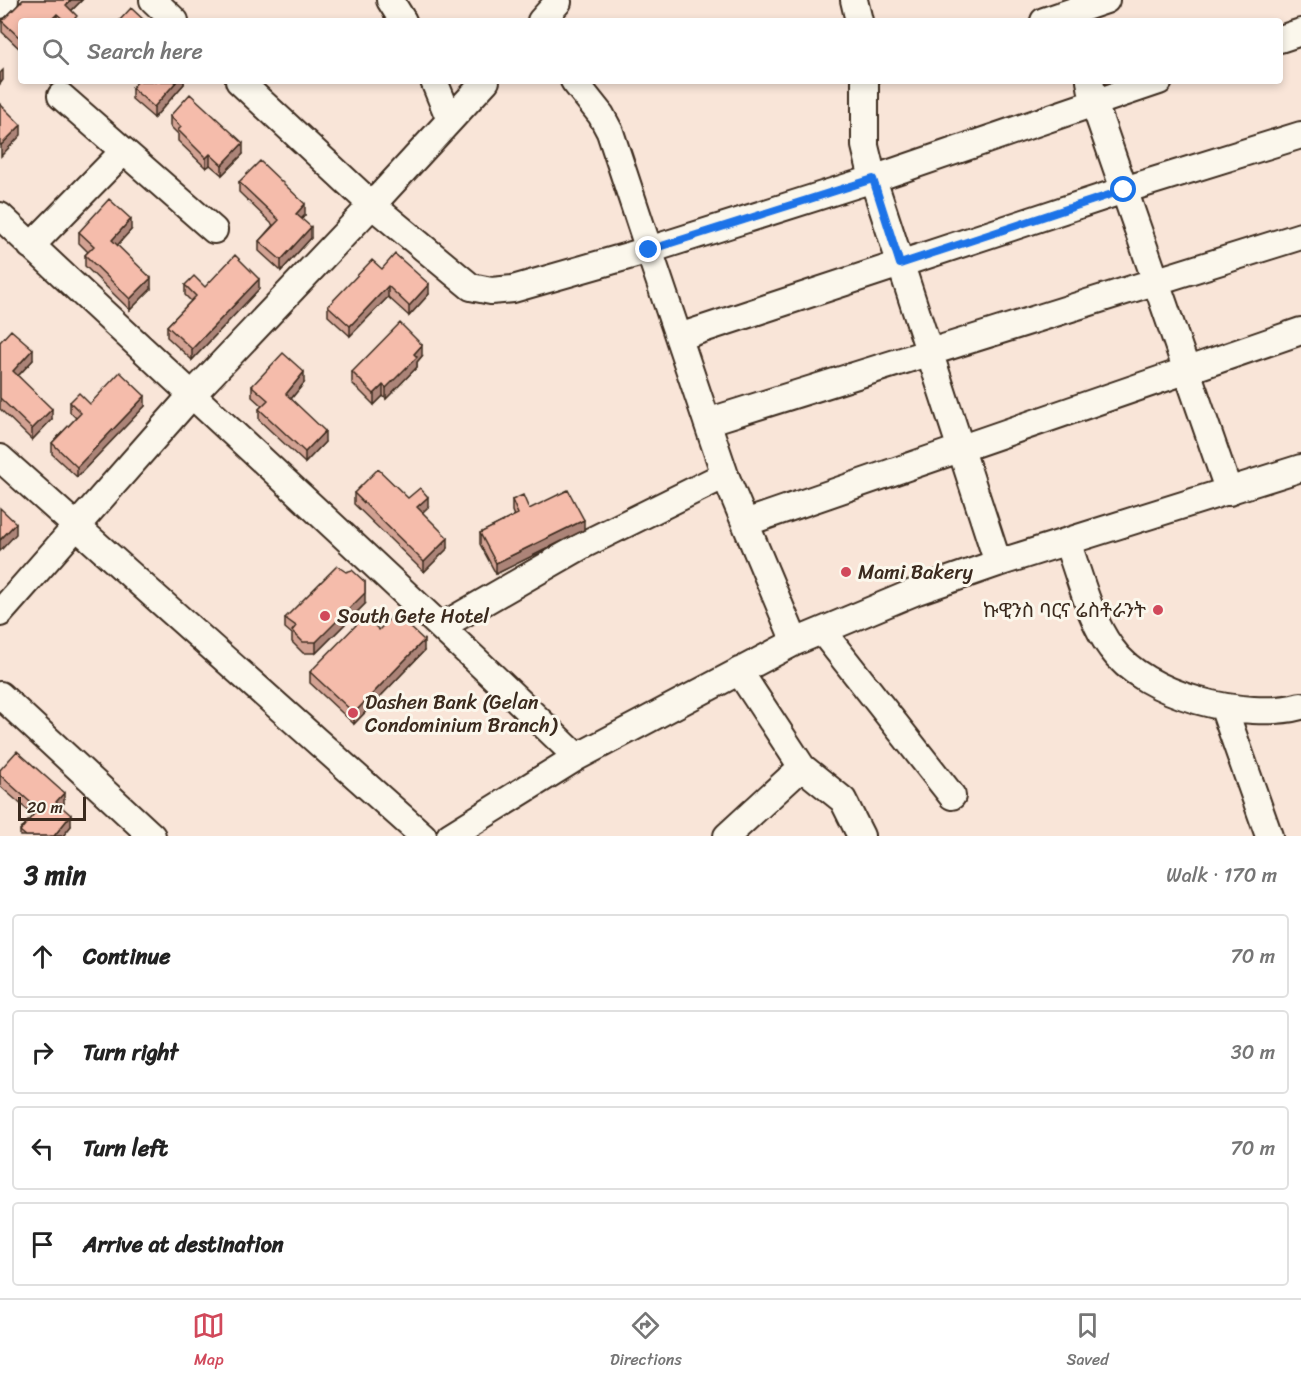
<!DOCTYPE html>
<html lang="en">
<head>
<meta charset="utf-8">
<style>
	body { margin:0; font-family:Sriracha,"Noto Sans Ethiopic",sans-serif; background:#f6f6f6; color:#222 }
	.scale { position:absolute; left:18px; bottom:15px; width:68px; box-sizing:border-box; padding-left:6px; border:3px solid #3b2a1e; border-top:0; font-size:16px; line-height:21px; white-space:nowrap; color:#3b2a1e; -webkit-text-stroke:4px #fbf7ec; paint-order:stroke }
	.stop { position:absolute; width:18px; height:18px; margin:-14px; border:4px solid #1a73e8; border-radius:50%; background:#fff }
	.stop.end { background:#1a73e8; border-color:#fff; box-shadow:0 2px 6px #0008 }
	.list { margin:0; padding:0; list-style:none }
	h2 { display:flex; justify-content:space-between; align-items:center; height:78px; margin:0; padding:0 24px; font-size:26px }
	h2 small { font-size:20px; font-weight:400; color:#767676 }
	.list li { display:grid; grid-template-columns:39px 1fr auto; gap:18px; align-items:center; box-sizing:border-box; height:84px; margin:0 12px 12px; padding:0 12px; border:2px solid #e0e0e0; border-radius:6px }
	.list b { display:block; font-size:22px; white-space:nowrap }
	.list em { font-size:20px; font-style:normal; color:#767676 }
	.icon { flex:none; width:33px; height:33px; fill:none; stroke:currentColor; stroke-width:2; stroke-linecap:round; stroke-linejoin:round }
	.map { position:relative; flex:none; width:1301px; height:836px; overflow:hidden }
	.search { position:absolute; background:#fff; box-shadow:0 3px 9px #0003; left:18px; right:18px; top:18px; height:66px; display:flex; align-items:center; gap:15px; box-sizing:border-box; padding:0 21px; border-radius:6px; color:#767676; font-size:22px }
	.sheet { height:462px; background:#fff }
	nav { display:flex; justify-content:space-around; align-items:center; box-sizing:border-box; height:84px; border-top:2px solid #e0e0e0; background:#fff; font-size:16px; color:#767676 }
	nav a { display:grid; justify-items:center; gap:3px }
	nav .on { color:#d1495b }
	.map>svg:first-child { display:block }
</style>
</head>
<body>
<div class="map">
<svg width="1301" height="836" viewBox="0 0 1301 836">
	<rect width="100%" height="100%" fill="#f9e5d8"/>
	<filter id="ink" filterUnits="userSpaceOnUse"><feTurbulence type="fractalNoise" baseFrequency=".0167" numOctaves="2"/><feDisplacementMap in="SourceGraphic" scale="12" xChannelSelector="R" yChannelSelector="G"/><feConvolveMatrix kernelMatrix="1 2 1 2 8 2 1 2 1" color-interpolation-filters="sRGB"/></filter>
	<g filter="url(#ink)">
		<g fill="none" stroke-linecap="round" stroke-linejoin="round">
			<!-- minor casing -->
			<g stroke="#3b2a1e" stroke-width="30">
				<path id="minor" d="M153,0L175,21
					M390,0L403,21
					M854,0L859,21
					M0,5L5,0
					M541,21L558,2
					M1044,21L1106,0
					M1280,39L1301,32
					M434,81L450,120
					M486,81L372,205L471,287L491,291L513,289L649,250L725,475L795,642
					M574,81L601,115L610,132L649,250L873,179L865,146V81
					M1090,81L1094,103L1159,81
					M61,96L214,230
					M0,216C192,397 388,573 577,757
					M31,246L124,151
					M679,337L1124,190L1301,135
					M707,422L1301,236
					M0,458L423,836
					M745,523L1301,331
					M1067,542C1080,576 1089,618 1111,648C1144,696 1247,721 1301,706
					M998,563L873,179L1094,103L1229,492
					M0,613L191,396L372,205L239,81
					M442,626L585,544L725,475
					M822,631L952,796
					M739,671L802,767L843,800L861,836
					M0,695L152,836
					M1224,709L1269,836
					M450,836L577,757L795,642L917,591L998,563L1301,468
					M727,836L802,767"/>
			</g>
			<!-- minor -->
			<use href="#minor" stroke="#fbf7ec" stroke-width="26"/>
		</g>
		<!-- wall -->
		<path fill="#d3a293" stroke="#3b2a1e" stroke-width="1.5" d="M23,0H82L71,11L77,21H21V50L2,32V21Z
			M184,81V84L154,118L132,99V88Z
			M170,116L243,154L222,175L210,165L206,168L178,141V134L170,126Z
			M239,182L305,215L302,219L311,238L281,271L259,251V241L273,225L239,192Z
			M131,230L117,245L151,289L130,310L85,266V255L88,252L79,243V232Z
			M382,269L429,294L409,316L388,297L350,336L328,316V306Z
			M185,285L205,287L259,289L192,360L167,337V326L191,301L185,295Z
			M0,342L33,360L18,376L52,419L32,440L0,409Z
			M422,356L417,362V367L386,399L383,396L374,405L352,383V372Z
			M304,383L291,399L325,442L305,463L259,420V409L262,406L252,397V386Z
			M70,402L90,404L145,406L77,477L52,454V443L76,418L70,412Z
			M354,493L428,507L422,512L448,548L424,572L354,504Z
			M512,500L529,509L584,530L496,574L480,544V533L514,516L512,511Z
			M365,604L316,653H303L292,642V634L285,628V618Z
			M379,630L424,651L354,724L310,683V672Z
			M0,770L64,803L61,807L71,826L63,836H20V831L33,815L0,786Z"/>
		<!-- shaded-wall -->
		<path fill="#ac8478" stroke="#3b2a1e" stroke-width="1.5" d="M71,0H82L66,16V5Z
			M57,14V21H50Z
			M3,70V80L0,84V73Z
			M177,81H184V84L154,118V107Z
			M21,125V135L1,156V145Z
			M243,143V154L222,175V165Z
			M210,154V165L206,168V158Z
			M305,204V215L296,224V214Z
			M131,219V230L112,251V240Z
			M311,227V238L281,271V260Z
			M151,278V289L130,310V299Z
			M259,279V289L192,360V349Z
			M429,284V294L409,316V306Z
			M388,286V297L350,336V326Z
			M422,345V356L417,362V367L386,399V388L414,354Z
			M33,349V360L13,381V371Z
			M304,372V383L286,405V394Z
			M383,385V396L374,405V394Z
			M145,396V406L77,477V467Z
			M52,409V419L32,440V429Z
			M325,431V442L305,463V452Z
			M428,497V507L417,518V507Z
			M584,520V530L496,574V563Z
			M16,523V534L0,551V540Z
			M448,538V548L424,572V562Z
			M365,582V604L316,653V642Z
			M424,640V651L354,724V713Z
			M64,793V803L56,813V802Z
			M71,815V826L63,836H54Z"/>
		<!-- building -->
		<path fill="#f5bcab" stroke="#3b2a1e" stroke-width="1.5" d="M23,0H71L66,5L77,16L72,21H65L57,14L50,21H21V39L2,21Z
			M131,8L145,21H119Z
			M138,81H177L154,107L132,88Z
			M190,94L243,143L222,165L210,154L206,158L178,130L181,127L170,116Z
			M0,104L21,125L1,145H0Z
			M260,161L305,204L296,214L311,227L281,260L259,241L279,220L239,182Z
			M109,199L131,219L112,240L151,278L130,299L85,255L94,246L79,232Z
			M395,254L429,284L409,306L388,286L350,326L328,306L372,260L382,269Z
			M235,255L259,279L192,349L167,326L196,296L185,285L194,276L205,287Z
			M400,323L422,345L414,354L417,357L386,388L383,385L374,394L352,372Z
			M11,330L33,349L13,371L52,409L32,429L0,398V342Z
			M283,353L304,372L286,394L325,431L305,452L259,409L268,400L252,386Z
			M120,372L145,396L77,467L52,443L81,413L70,402L79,393L90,404Z
			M378,469L408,498L420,488L428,497L417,507L448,538L424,562L354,493Z
			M568,490L584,520L496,563L480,533L518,514L512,500L523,495L529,509Z
			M0,508L16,523L0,540Z
			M337,566L346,572L352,570L365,582V593L316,642H303L292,631L296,626L285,618Z
			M395,613L424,640L354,713L310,672L365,616L379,630Z
			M17,751L64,793L56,802L71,815L54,836H26L20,831L38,809L0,775V770Z"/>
	</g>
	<g fill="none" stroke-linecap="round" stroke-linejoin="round" filter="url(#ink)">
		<!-- route -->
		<path stroke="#1a73e8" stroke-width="8" d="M649,250L873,179L900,264L1124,190"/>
	</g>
	<!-- markers -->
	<g fill="#d1495b" stroke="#fbf7ec" stroke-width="2">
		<circle cx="846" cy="572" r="6"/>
		<circle cx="1158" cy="610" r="6"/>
		<circle cx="325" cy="616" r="6"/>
		<circle cx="353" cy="713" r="6"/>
	</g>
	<g text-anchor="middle" stroke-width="6" stroke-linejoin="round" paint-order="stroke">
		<!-- poi labels -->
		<g font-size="20" fill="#3b2a1e" stroke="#fbf7ec" text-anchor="start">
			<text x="858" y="579">Mami Bakery</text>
			<text x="1146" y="617" text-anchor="end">ኩዊንስ ባርና ሬስቶራንት</text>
			<text x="337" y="623">South Gete Hotel</text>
			<text x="365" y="709">Dashen Bank (Gelan<tspan x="365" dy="23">Condominium Branch)</tspan></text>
		</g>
	</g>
</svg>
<div class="scale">20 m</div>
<div class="stop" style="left:1124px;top:190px"></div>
<div class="stop end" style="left:649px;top:250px"></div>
<div class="search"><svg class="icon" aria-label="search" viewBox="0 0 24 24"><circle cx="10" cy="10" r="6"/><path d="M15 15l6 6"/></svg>Search here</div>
</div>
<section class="sheet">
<h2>3 min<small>Walk · 170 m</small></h2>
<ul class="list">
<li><svg class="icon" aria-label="ahead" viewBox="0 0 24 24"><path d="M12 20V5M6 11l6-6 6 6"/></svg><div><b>Continue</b></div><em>70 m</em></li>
<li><svg class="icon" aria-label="right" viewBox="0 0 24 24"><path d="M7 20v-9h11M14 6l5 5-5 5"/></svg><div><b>Turn right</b></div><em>30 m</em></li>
<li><svg class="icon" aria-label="left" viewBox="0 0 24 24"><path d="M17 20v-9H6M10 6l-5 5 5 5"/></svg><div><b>Turn left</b></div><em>70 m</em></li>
<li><svg class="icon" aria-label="arrive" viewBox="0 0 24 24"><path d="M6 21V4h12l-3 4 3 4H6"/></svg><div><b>Arrive at destination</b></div></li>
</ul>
</section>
<nav>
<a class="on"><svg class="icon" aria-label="map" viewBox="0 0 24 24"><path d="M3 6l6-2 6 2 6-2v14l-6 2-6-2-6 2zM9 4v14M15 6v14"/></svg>Map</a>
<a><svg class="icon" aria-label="directions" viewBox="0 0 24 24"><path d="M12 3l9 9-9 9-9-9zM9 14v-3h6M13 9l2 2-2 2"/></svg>Directions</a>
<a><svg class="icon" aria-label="saved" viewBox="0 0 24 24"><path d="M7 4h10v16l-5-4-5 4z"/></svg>Saved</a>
</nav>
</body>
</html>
